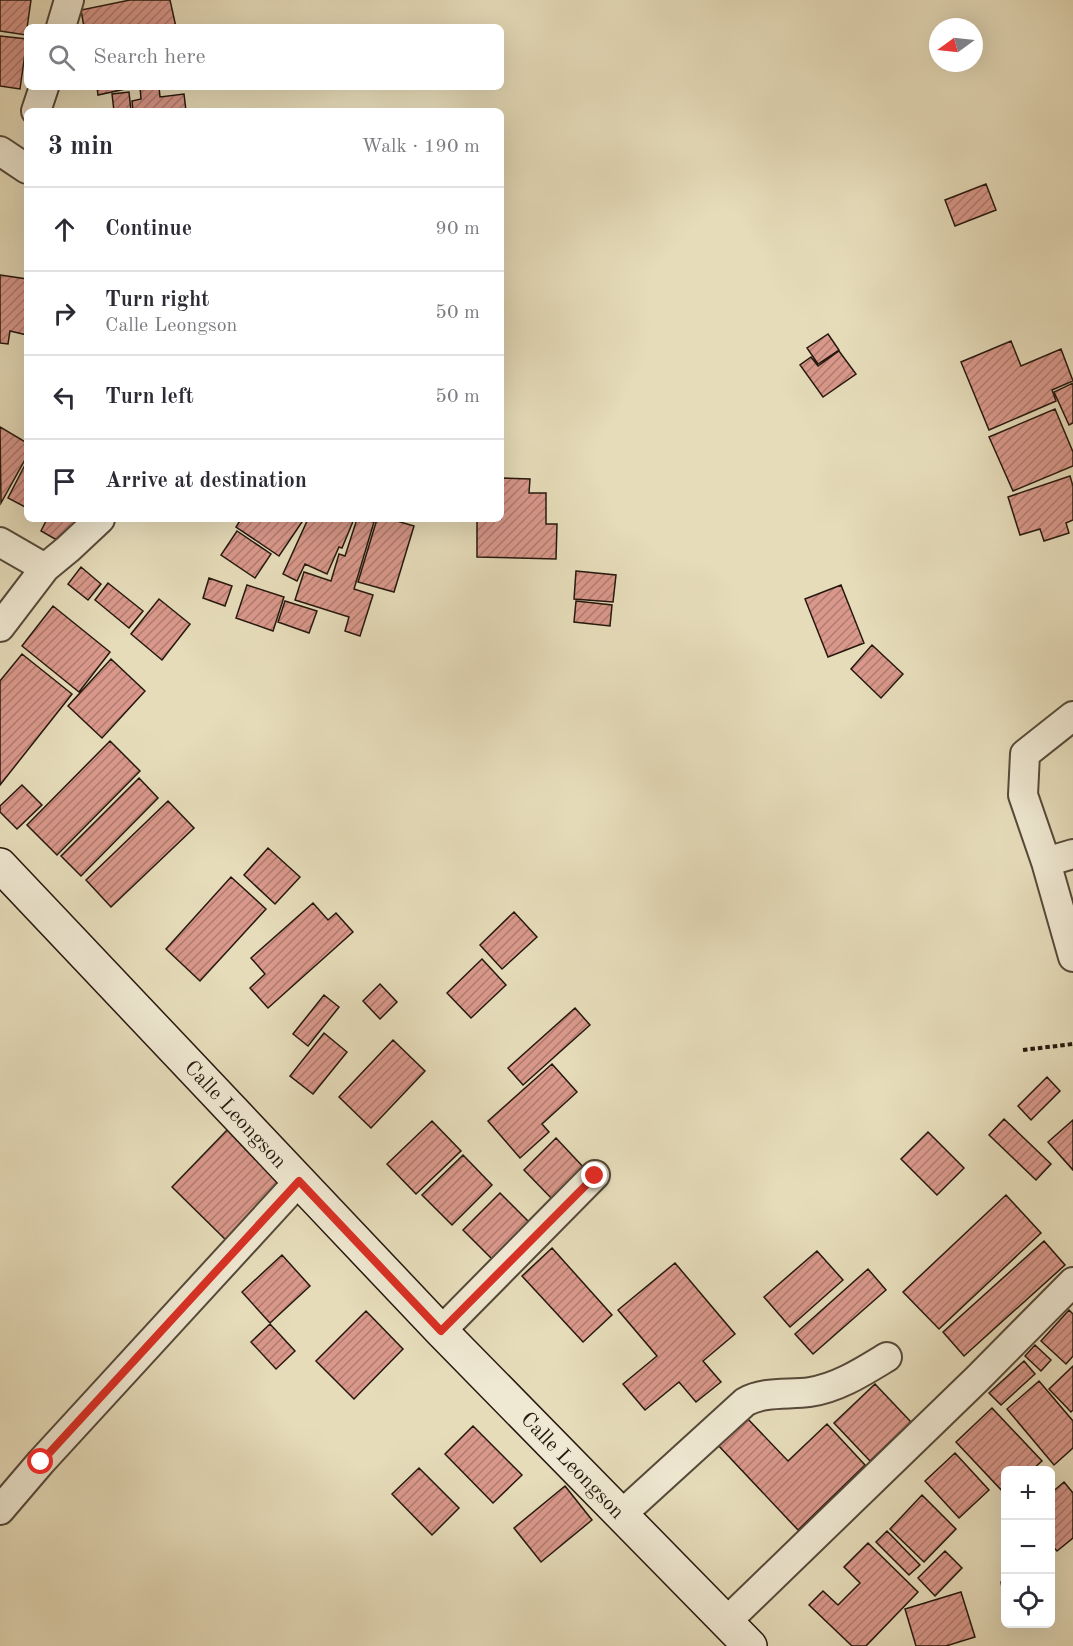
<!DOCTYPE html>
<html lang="en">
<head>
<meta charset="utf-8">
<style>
	body { margin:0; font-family:"Old Standard TT",serif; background:#f2f2f3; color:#2b2b33 }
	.controls { position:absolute; right:18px; bottom:18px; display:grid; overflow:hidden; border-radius:9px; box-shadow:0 6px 24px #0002 }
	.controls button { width:54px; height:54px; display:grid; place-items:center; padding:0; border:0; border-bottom:2px solid #e1e1e2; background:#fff; color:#2b2b33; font:30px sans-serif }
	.compass { position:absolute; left:929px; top:18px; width:54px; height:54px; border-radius:50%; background:#fff; box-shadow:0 6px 24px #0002; rotate:255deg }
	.stop { position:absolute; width:18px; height:18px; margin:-14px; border:4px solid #d93025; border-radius:50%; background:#fff }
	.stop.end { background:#d93025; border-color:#fff; box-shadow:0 2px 6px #0008 }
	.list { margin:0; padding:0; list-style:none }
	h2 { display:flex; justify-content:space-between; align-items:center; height:78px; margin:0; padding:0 24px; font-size:26px }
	h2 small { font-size:20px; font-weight:400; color:#7c7c81 }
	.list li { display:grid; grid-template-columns:39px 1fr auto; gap:18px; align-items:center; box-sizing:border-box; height:84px; padding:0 24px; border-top:2px solid #e1e1e2 }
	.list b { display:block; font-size:22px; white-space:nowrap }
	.list p { margin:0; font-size:20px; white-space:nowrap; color:#7c7c81 }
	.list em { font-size:20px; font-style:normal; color:#7c7c81 }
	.icon { flex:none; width:33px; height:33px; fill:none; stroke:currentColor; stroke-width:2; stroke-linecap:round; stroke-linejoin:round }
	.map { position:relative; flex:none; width:1073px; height:1646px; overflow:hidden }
	.search { position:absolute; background:#fff; box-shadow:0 6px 24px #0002; left:24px; top:24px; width:480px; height:66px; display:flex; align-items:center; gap:15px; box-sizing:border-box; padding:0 21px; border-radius:9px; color:#7c7c81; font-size:22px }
	.panel { position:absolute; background:#fff; box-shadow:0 6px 24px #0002; left:24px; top:108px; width:480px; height:414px; border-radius:9px }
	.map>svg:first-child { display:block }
</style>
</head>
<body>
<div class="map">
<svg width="1073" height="1646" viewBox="0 0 1073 1646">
	<defs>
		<pattern id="building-hatch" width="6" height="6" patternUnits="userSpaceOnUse" patternTransform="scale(1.5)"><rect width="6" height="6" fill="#d9988b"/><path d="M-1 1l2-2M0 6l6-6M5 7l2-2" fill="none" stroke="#b07b70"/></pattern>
	</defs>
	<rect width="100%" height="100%" fill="#e6dcba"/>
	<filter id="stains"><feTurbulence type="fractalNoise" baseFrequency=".00333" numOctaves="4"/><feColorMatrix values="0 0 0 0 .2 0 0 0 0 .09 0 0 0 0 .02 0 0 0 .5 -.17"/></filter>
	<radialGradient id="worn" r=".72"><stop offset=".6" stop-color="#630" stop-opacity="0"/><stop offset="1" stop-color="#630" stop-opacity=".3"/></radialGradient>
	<!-- building -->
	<path fill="url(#building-hatch)" stroke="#26180e" stroke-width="1.5" d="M0,0H31L26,35L0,31Z
		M130,0H170L176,27H84L81,10Z
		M0,36L27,39L20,89L0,86Z
		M97,87H135L98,95Z
		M140,87H159L160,97L184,94L186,111H133L132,101L141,99Z
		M129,92L131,111H114L112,94Z
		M986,184L996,210L955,226L945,200Z
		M0,275L27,279V335L10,331L8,344L0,343Z
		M828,334L839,350L818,364L807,348Z
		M1011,341L1021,366L1061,349L1073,381L1052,390L1056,401L989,430L961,362Z
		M839,351L856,374L823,397L800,365L811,357L818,366Z
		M1073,383V423L1069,425L1054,392Z
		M1055,409L1073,452V466L1013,491L989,437Z
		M0,427L27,443V456L1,503Z
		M27,461V508L8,498Z
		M1070,476L1073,486V520L1066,523L1069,533L1044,541L1040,529L1020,535L1008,497Z
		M501,478L530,479L529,493H546V524H557L556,559L477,557V519H501Z
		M47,519H94L69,547L41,531Z
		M241,519H304L279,556L236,527Z
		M308,519H354L342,548L339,547L327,574L305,564L297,581L283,574Z
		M357,519L374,522L354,589L373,595L360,636L345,631L349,617L295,600L304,572L331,581L339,554L345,556Z
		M377,519H390L414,526L394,592L358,582Z
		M237,531L271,554L255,578L221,555Z
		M81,567L101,584L88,600L68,584Z
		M576,571L616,575L613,602L574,599Z
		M209,578L232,586L225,606L203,598Z
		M108,583L143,611L129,628L95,600Z
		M247,585L284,597L273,631L236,618Z
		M841,585L864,643L828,657L805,599Z
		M159,599L190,624L162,660L131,634Z
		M285,601L317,611L309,633L278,622Z
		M576,601L612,605L610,626L574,622Z
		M53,606L110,652L79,692L22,646Z
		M872,645L903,674L881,698L851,669Z
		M22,654L72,694L0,785V681Z
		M111,659L145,691L102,738L68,706Z
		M110,741L140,771L57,855L27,825Z
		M139,778L158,798L81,876L61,856Z
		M22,785L42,805L17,829L0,812V806Z
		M168,801L194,828L111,907L86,880Z
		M268,848L300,877L275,904L244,875Z
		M231,877L266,909L200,981L166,949Z
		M313,903L328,920L336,913L353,932L268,1008L250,988L265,974L251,958Z
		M514,912L537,937L502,969L480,945Z
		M482,959L506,985L471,1018L447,993Z
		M380,984L397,1002L380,1019L363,1001Z
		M324,995L339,1007L308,1046L293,1034Z
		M575,1008L590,1025L523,1085L508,1068Z
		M324,1033L347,1052L313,1094L290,1076Z
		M393,1040L425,1071L371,1128L339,1097Z
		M552,1064L577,1092L542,1124L549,1132L520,1158L488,1121Z
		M1047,1077L1060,1091L1031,1120L1018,1106Z
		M1004,1119L1051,1164L1036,1180L989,1135Z
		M1073,1120V1170L1048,1142Z
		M432,1121L461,1151L416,1194L387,1164Z
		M229,1128L289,1187L232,1246L172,1187Z
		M928,1132L964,1168L937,1195L901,1159Z
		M556,1138L586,1170L554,1201L524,1170Z
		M463,1155L492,1185L452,1225L422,1195Z
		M500,1193L530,1223L493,1260L463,1230Z
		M1006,1195L1041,1233L939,1329L903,1292Z
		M1044,1241L1065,1265L964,1356L943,1332Z
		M552,1248L612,1315L583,1342L522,1276Z
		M817,1251L843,1280L790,1327L764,1297Z
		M282,1255L310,1286L270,1323L242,1292Z
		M675,1263L735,1334L703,1361L721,1382L696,1402L679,1382L645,1410L623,1384L657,1356L618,1310Z
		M868,1269L886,1290L813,1354L795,1334Z
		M1069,1310L1073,1314V1356L1066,1364L1041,1341Z
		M366,1311L403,1349L354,1399L316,1361Z
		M270,1324L295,1351L276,1369L251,1342Z
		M1035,1345L1051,1360L1041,1371L1025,1356Z
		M1024,1361L1035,1374L1001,1405L989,1393Z
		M1073,1366V1410L1071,1412L1049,1389Z
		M1039,1381L1073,1421V1448L1054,1465L1007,1409Z
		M875,1384L911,1422L870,1461L834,1423Z
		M992,1408L1042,1461L1032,1470H1006V1495L956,1442Z
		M746,1417L788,1461L827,1424L865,1465L798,1530L717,1444Z
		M473,1426L522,1475L493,1503L445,1454Z
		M955,1453L989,1490L959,1518L925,1481Z
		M419,1468L459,1508L432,1535L392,1494Z
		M1064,1482L1073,1493V1538L1057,1551L1050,1543V1494Z
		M565,1486L592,1520L541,1562L514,1528Z
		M922,1495L956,1529L924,1562L890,1529Z
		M887,1531L920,1565L909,1575L876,1542Z
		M868,1543L918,1592L866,1646H852L809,1605L823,1591L838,1605L860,1583L844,1567Z
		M945,1551L962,1568L935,1596L918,1578Z
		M1006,1581V1611L1001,1582Z
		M961,1592L975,1637L946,1646H916L905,1609Z"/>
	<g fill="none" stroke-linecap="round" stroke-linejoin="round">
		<!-- minor casing -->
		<g stroke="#564939" stroke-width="32">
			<path id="minor" d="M61,27L69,0
				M36,111L44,87
				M0,151L27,169
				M0,542L45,568
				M0,627L45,568L68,549L100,519
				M1073,716L1025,754L1023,795L1046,862L1073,957
				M1046,862L1073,854
				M441,1331L595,1175
				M0,1510L41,1462L299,1181
				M621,1515L745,1402C764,1391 788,1395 810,1392C838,1388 864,1371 887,1357
				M726,1622L977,1379L1073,1282"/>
		</g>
		<!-- secondary casing -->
		<g stroke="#26180e" stroke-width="36">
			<path id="secondary" d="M0,865L441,1331L750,1646"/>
		</g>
		<!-- path -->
		<path stroke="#26180e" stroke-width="4" stroke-dasharray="4.5 3" stroke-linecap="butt" d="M1023,1050L1073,1044"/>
		<!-- minor -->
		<use href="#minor" stroke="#efe8d2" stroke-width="28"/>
		<!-- secondary -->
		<use href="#secondary" stroke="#efe8d2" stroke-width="33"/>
	</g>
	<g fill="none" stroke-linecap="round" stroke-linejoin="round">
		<!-- route -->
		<path stroke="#d93025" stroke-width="8" d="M41,1462L299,1181L441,1331L595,1176"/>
	</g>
	<g text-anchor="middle" stroke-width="5" stroke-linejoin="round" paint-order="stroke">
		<!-- street labels -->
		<g font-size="21" fill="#26180e" stroke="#efe8d2">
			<text transform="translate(236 1114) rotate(47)" y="7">Calle Leongson</text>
			<text transform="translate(573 1465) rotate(46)" y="7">Calle Leongson</text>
		</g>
	</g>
	<rect width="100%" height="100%" filter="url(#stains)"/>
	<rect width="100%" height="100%" fill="url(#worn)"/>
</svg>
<div class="controls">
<button>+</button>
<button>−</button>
<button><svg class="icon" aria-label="locate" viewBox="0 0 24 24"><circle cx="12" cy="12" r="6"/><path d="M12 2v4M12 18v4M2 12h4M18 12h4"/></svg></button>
</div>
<svg class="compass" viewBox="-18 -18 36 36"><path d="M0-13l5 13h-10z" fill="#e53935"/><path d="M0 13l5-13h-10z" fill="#7c7c81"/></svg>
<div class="stop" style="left:41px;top:1462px"></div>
<div class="stop end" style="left:595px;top:1176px"></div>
<div class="search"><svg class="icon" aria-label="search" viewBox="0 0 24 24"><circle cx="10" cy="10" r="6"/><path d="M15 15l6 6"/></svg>Search here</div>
<section class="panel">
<h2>3 min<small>Walk · 190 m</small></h2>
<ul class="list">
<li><svg class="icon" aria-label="ahead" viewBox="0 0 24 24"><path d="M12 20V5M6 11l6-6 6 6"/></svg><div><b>Continue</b></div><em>90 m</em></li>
<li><svg class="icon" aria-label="right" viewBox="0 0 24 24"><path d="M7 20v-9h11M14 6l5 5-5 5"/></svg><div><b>Turn right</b><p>Calle Leongson</p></div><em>50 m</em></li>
<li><svg class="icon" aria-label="left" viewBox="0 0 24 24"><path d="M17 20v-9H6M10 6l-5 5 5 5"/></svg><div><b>Turn left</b></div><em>50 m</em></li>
<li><svg class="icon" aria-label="arrive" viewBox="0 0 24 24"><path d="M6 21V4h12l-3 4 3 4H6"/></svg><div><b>Arrive at destination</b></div></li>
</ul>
</section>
</div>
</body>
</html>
